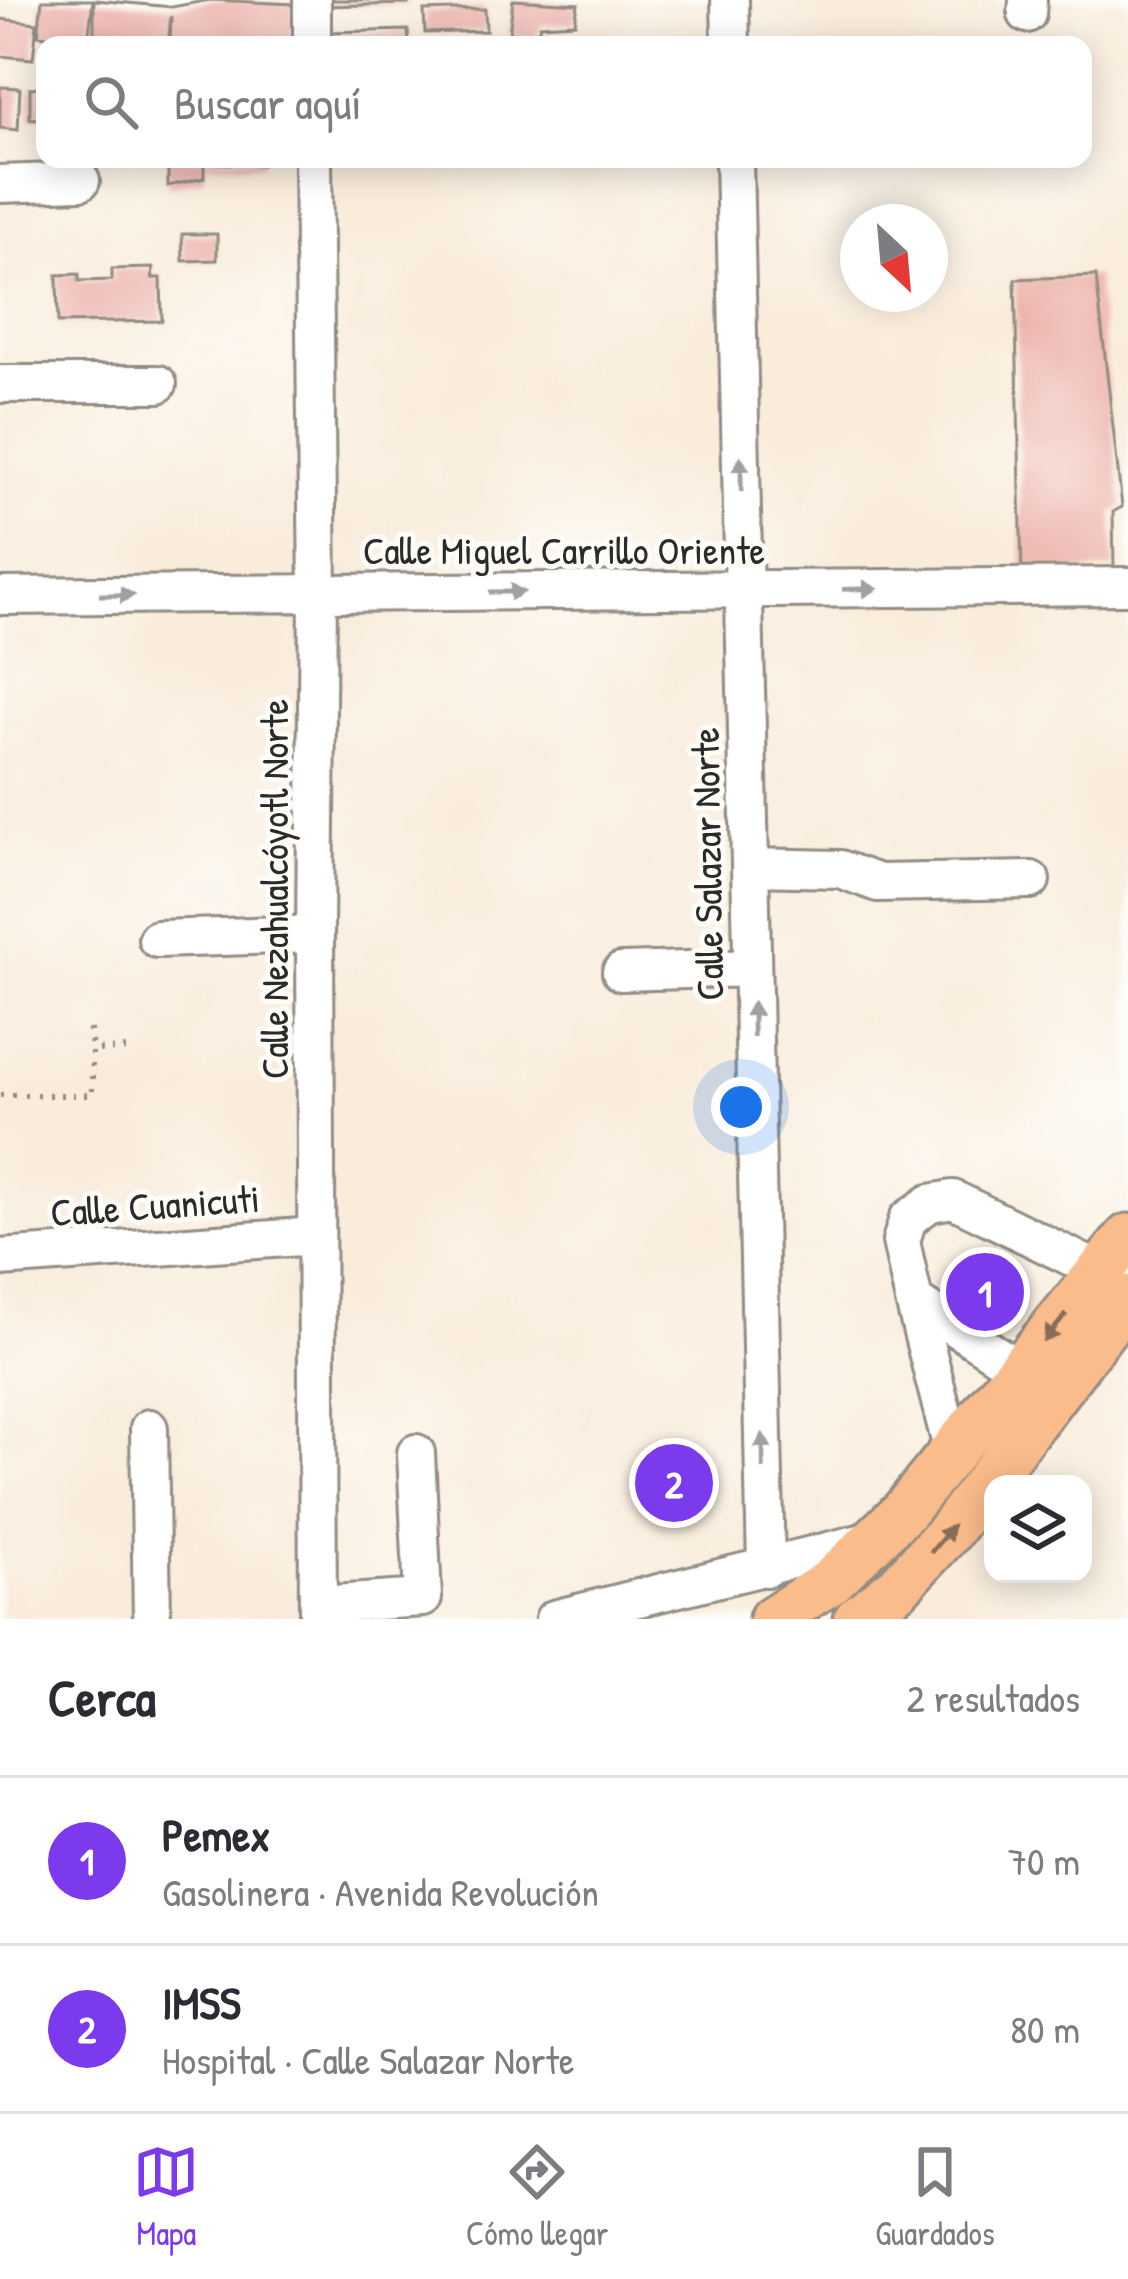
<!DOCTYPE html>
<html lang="es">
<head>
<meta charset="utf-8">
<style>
	body { margin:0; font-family:"Patrick Hand",sans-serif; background:#f7f7f7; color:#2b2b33 }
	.controls { position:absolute; right:36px; bottom:36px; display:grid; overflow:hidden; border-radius:24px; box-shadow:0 6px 30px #0003 }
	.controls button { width:108px; height:108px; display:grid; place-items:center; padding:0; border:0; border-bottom:3px solid #e1e1e2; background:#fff; color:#2b2b33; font:60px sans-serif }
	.compass { position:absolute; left:840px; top:204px; width:108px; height:108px; border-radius:50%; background:#fff; box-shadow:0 6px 30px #0003; rotate:154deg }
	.you { position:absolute; left:741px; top:1107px; width:42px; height:42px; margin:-30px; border:9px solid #fff; border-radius:50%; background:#1a73e8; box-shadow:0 0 0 18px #1a73e833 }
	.badge { display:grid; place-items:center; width:78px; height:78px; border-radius:50%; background:#7c3aed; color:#fff; font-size:39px; font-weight:700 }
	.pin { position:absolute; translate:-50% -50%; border:6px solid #fff; box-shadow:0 3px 12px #0006 }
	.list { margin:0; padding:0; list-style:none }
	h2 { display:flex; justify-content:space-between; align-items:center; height:156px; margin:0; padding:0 48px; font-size:51px }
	h2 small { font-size:39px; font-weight:400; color:#7c7c81 }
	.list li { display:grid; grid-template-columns:78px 1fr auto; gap:36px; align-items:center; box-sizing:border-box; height:168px; padding:0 48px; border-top:3px solid #e1e1e2 }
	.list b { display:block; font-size:45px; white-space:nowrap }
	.list p { margin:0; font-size:39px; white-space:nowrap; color:#7c7c81 }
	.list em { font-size:39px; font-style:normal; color:#7c7c81 }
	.icon { flex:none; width:66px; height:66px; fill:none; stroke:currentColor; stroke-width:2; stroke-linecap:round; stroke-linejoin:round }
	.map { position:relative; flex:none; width:1128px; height:1619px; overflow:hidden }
	.search { position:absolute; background:#fff; box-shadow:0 6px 30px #0003; left:36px; right:36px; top:36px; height:132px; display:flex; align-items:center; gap:30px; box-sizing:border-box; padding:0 42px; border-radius:24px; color:#7c7c81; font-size:45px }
	.sheet { height:492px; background:#fff }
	nav { display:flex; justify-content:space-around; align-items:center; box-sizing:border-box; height:168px; border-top:3px solid #e1e1e2; background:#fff; font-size:33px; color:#7c7c81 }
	nav a { display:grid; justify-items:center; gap:6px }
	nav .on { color:#7c3aed }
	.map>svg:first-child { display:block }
</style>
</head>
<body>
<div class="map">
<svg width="1128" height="1619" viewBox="0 0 1128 1619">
	<rect width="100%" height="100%" fill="#fdfcf7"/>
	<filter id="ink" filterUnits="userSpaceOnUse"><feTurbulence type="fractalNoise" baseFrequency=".00833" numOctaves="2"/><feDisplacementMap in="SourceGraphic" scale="24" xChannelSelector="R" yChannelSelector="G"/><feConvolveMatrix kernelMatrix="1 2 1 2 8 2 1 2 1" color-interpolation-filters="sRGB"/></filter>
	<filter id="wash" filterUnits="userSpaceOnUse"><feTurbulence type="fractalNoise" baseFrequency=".004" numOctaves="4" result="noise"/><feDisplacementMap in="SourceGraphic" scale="48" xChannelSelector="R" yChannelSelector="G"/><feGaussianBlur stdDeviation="2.7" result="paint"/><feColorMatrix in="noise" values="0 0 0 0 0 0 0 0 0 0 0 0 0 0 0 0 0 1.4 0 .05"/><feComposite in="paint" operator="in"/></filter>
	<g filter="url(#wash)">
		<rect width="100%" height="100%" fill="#f9ecdb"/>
		<g id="blocks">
			<!-- building -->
			<path fill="#edb3ac" d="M42,0H93L88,41L136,40L94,38V0L172,7L210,0L294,4L292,45H170L171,16L168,45H79V41L83,40L38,35Z
				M324,0H408V4L324,6Z
				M513,0L578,4L575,23L540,25L535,42L509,35Z
				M485,9L486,31L425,33L424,11Z
				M0,19L37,23L33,59L0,56Z
				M408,30L409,45H329V32Z
				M0,87L20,88L18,130L0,128Z
				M45,87V118L30,119V88Z
				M168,159H263L262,165L204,163V178L168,186Z
				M182,234H217V260L183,261Z
				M153,268L152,278H161L162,321L58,323L57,275L79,274V281L112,280V269Z
				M1096,276L1122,507L1113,512L1114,569L1022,575L1015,279Z"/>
		</g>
	</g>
	<g filter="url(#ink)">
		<use href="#blocks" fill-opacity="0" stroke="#928c83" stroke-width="3"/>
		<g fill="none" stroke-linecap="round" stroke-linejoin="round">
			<!-- minor casing -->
			<g stroke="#928c83" stroke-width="42">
				<path id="minor" d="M312,0V45
					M730,0L731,45
					M1027,14L1028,0
					M313,159L318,594L315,934L318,1619
					M734,159L766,1568
					M0,184L81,181
					M0,384H158
					M0,596L1128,586
					M750,867L840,869L878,883L1031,880
					M157,939L315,934
					M621,972L751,968
					M0,1258L316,1236
					M914,1301L1042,1384
					M149,1428L152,1619
					M953,1452L914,1301L901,1241L908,1219L930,1203L953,1199L1120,1281
					M318,1605L423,1598L416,1453
					M554,1619L876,1539"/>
			</g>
			<!-- major casing -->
			<g stroke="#928c83" stroke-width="51">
				<path id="major" d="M772,1619L830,1582L904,1511L1128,1237
					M857,1619L898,1587L948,1533L1128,1298"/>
			</g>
			<!-- path -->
			<path stroke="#928c83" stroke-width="6" stroke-dasharray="3 9" stroke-linecap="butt" d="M90,1029L92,1050
				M0,1095H92V1050L133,1049"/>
			<!-- minor -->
			<use href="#minor" stroke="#fff" stroke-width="36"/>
			<!-- major -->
			<use href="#major" stroke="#fabc8b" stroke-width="45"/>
		</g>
		<!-- one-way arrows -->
		<defs><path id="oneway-solid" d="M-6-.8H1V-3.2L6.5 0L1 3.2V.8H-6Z" transform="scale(3)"/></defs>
		<g fill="#a0a0a0">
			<use href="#oneway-solid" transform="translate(741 474) rotate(-91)"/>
			<use href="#oneway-solid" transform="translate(860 589) rotate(-1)"/>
			<use href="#oneway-solid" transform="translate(507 592)"/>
			<use href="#oneway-solid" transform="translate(117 595)"/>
			<use href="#oneway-solid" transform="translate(753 1019) rotate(-91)"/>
			<use href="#oneway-solid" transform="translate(763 1451) rotate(-91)"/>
		</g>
		<g fill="#886c56">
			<use href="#oneway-solid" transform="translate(1055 1328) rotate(129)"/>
			<use href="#oneway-solid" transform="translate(942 1539) rotate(-50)"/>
		</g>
	</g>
	<g text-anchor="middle" stroke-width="10" stroke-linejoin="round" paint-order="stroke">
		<!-- street labels -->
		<g font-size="39" fill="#2b2b2b" stroke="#fdfcf7">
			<text x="564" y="564">Calle Miguel Carrillo Oriente</text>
			<text transform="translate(707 864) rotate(-91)" y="14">Calle Salazar Norte</text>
			<text transform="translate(274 889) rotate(-90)" y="14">Calle Nezahualcóyotl Norte</text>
			<text transform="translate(155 1205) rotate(-4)" y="14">Calle Cuanicuti</text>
		</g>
	</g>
</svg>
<div class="controls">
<button><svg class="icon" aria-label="layers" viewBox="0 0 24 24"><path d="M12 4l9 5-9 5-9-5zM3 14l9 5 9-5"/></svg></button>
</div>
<svg class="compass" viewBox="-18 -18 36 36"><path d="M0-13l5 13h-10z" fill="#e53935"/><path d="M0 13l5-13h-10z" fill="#7c7c81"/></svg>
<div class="you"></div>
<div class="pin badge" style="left:985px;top:1292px">1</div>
<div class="pin badge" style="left:674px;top:1483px">2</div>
<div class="search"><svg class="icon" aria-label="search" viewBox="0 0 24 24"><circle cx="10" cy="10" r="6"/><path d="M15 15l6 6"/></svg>Buscar aquí</div>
</div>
<section class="sheet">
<h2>Cerca<small>2 resultados</small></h2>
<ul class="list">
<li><span class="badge">1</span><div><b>Pemex</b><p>Gasolinera · Avenida Revolución</p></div><em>70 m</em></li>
<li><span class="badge">2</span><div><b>IMSS</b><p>Hospital · Calle Salazar Norte</p></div><em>80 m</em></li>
</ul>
</section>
<nav>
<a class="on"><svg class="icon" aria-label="map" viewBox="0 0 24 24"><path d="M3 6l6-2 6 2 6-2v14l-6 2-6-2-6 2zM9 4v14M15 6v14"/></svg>Mapa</a>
<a><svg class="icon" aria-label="directions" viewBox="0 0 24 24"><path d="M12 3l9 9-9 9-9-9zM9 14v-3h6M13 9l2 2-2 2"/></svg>Cómo llegar</a>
<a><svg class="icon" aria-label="saved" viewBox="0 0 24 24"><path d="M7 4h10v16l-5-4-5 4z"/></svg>Guardados</a>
</nav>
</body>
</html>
